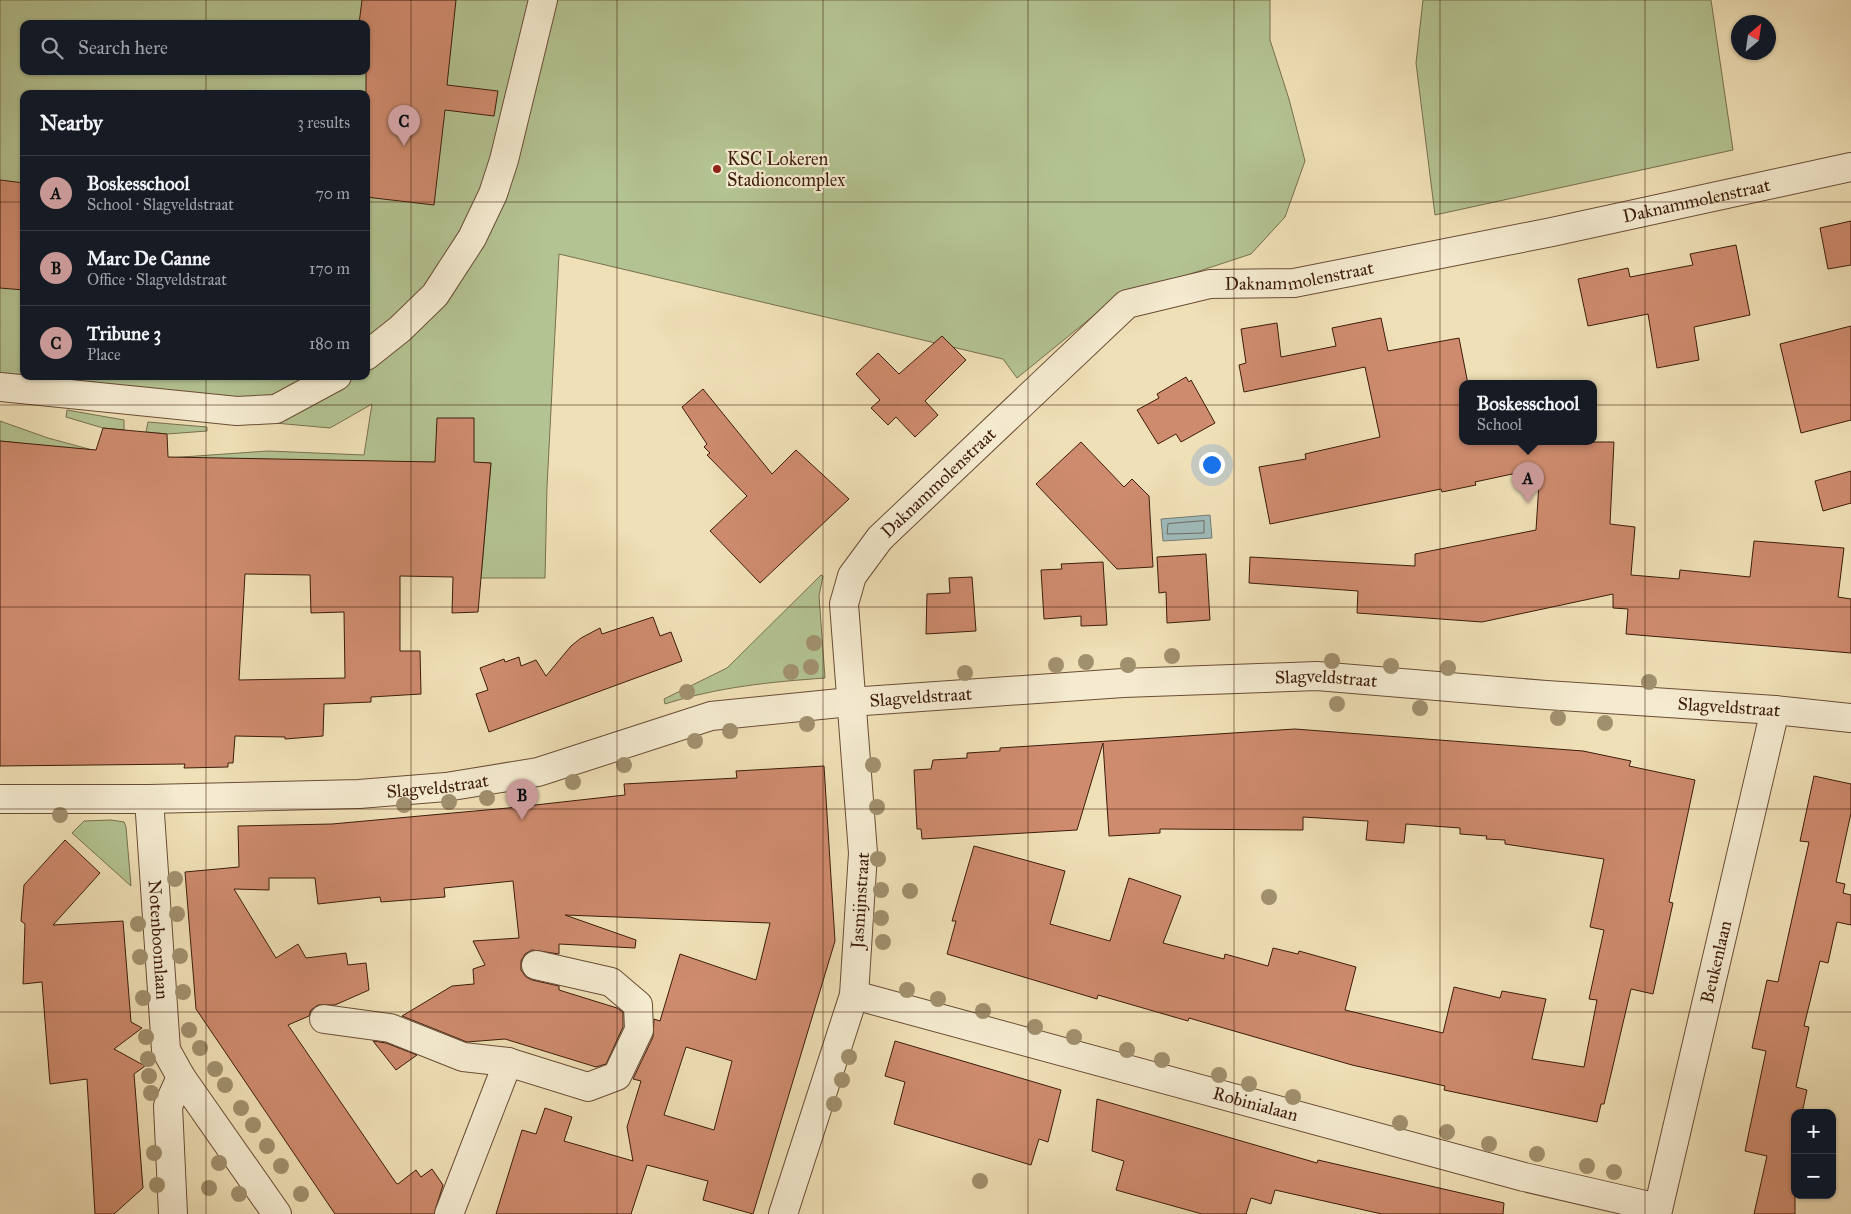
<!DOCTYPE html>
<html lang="en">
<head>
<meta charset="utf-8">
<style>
	body { margin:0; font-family:"IM FELL Great Primer",serif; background:#242831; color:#f1f3f6 }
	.controls { position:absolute; right:15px; bottom:15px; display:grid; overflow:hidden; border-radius:10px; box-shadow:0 1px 4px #0004 }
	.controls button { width:45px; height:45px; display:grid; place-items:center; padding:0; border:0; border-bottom:1px solid #363941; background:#171b24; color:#f1f3f6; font:25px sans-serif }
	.compass { position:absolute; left:1731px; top:15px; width:45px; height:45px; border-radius:50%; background:#171b24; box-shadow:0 1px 4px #0004; rotate:29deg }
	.you { position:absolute; left:1211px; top:464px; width:18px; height:18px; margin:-12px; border:4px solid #fff; border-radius:50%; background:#1a73e8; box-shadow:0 0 0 8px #1a73e833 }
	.badge { display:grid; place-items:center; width:32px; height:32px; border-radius:50%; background:#c59692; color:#111; font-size:16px; font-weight:700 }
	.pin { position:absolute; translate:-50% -41px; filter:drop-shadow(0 1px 2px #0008) }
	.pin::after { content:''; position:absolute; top:26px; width:18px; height:15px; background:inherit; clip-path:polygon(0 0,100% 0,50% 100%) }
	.popup { position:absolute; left:1459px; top:380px; width:138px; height:65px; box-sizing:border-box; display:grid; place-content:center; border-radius:10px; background:#171b24; filter:drop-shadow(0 1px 4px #0005); font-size:16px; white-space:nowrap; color:#9ea1a6 }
	.popup b { font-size:19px; color:#f1f3f6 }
	.popup::after { content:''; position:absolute; left:50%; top:100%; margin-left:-10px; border:10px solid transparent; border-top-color:#171b24 }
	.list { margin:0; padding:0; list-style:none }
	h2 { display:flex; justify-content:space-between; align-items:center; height:65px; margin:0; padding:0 20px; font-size:21px }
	h2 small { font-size:16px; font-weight:400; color:#9ea1a6 }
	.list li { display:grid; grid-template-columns:32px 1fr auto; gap:15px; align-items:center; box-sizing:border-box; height:75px; padding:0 20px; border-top:1px solid #363941 }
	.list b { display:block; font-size:19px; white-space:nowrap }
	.list p { margin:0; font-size:16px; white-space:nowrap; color:#9ea1a6 }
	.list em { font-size:16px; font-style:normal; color:#9ea1a6 }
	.icon { flex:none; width:28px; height:28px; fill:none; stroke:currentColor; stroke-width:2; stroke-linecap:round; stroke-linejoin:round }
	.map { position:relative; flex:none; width:1851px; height:1214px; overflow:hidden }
	.search { position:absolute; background:#171b24; box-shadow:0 1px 4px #0004; left:20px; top:20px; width:350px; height:55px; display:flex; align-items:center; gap:12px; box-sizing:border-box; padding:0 18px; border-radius:10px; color:#9ea1a6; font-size:19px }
	.panel { position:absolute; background:#171b24; box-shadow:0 1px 4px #0004; left:20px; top:90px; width:350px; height:290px; border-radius:10px }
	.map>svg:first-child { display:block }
</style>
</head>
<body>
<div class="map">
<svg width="1851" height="1214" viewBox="0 0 1851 1214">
	<rect width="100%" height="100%" fill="#f0e0b7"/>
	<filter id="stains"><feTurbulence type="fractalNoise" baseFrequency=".004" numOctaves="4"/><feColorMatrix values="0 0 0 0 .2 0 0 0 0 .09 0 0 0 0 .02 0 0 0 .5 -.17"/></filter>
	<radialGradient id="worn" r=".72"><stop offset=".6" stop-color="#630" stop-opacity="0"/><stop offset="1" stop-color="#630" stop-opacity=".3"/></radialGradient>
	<!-- green -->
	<path fill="#b4c392" stroke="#78704e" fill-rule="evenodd" d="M0,0H1270V40L1289,99L1305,161L1285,217L1251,254L1114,299L1017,378L1003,359L559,254L547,487L545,578H481L491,463L168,458L268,451L364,455L372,404L330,428L0,398ZM24,24H366V71H24ZM24,94H366V376H24Z
		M1423,0H1711L1733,150L1435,215L1416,63Z
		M67,410L124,420V430L103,428L66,417Z
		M0,421L48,438L96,451L0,441Z
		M148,422L207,427V431L167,434L146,432Z
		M821,575L823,576L819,596L825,678C770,682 718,687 665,704L664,699L727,668Z
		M111,820L124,822L126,827L131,886L72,833L84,821Z"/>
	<!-- water -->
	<path fill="#9ebab9" stroke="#777b73" d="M1210,515L1212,538L1163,541L1161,519Z"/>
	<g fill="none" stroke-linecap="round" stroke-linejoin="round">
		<!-- shore -->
		<path stroke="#6e6b62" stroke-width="1" d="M1204,521V533L1167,534L1168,524Z"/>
	</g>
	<!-- building -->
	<path fill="#ce8b6e" stroke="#3d1c0a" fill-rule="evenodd" d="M362,0H456L447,85L498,91L494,116L445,110L434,205L366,197V24H359Z
		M0,180L24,183V290L0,288Z
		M1851,221V265L1828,269L1820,228Z
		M1736,245L1750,315L1694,327L1699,360L1657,368L1648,314L1588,326L1578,279L1628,268L1630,277L1693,265L1690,254Z
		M1381,318L1388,351L1459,338L1468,384H1463V442H1614L1610,524L1635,527L1631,575L1679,579L1680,570L1750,577L1754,541L1844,548L1838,597L1851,599V653L1626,634L1628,609L1613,608V594L1482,622L1357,613L1358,591L1249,583L1250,557L1415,566V554L1536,530L1540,468L1475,482L1476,485L1442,492L1441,489L1270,524L1259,467L1306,459L1305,454L1380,437L1365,367L1244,392L1239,365L1246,363L1241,329L1277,323L1281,357L1336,346L1332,328Z
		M1851,326V420L1801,433L1780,344Z
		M942,336L966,360L925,401L938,415L915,437L896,417L888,425L871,408L880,400L856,374L878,353L899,374Z
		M1186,377L1189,382L1191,380L1215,423L1181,442L1176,434L1158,444L1137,410L1159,398L1157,394Z
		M703,389L772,474L796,450L849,499L760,583L710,531L747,496L707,455L710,453L704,447L707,444L682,407Z
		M437,418H474V462L491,463L478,612L452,613L453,577L400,576V651H420L421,694L371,697V702L324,704L323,736L285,739V737L235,736L233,763H228V767L184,768L185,764L0,766V441L96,450L103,428L167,434L168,457L435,462ZM245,574L310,575L311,613L344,612L345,678L239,680Z
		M1081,442L1124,487L1132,479L1149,496L1153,567L1117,569L1036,484Z
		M1851,471V503L1823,511L1815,481Z
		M1206,554L1210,620L1167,623L1166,592L1159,593L1157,557Z
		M1103,562L1107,625L1081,626V616L1044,619L1041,570L1062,569L1061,564Z
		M972,577L976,631L926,634L927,594L950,593L949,578Z
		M653,617L660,636L671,632L682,661L489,732L476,694L488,690L480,668L504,659L505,662L519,657L521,666L536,660L546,676L571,646L581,638L600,628L602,634Z
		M1295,729L1583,751L1631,761L1629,766L1695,780L1669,902L1673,903L1653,994L1631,989L1604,1104H1601L1597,1122L1444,1090L1445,1086L1352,1065L1189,1018L1188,1021L1098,995L1097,999L947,954L956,921H952L974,846L1065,871L1050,924L1110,941L1129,878L1181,896L1163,943L1224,959L1225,954L1268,966L1273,948L1298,954L1299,951L1356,967L1345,1010L1443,1033L1454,987L1500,998L1502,991L1546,999L1532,1059L1584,1067L1597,1000L1589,999L1604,930L1590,927L1604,859L1505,844V840L1486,839L1487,836L1460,834V828L1406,824L1404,843L1366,840L1368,821L1303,817V830L1160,829V833L1109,836L1103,743L1077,830L922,839L921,829H917L914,770L931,769L933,760L967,758V753L1000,751V748Z
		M824,766L835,941L753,1214L703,1200L708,1181L647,1165L631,1214H496L522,1130L536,1134L545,1108L572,1117L564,1141L633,1161L627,1127L641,1081L633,1079L653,1037L654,1019L660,1021L680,954L756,980L770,923L565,915L636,940L635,948L559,944V954L532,950L525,954L521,961V970L526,977L532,980L559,986V990L617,1008L623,1012V1027L606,1064L596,1067L505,1039L467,1042L402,1016L452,986L474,984L473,969L485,965L473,941L519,938L513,881L444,888L445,897L381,902L380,897L318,904L315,878H269V890L234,889L276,958L298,944L306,958L346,953L348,965L366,963L369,990L335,1005H318L311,1010L309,1016L288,1025L396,1183L398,1184L416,1170L421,1177L432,1169L443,1185L434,1214H335L196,1009L185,872L239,867L238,826L332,824L508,808L625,795L624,784L737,778L736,771ZM686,1047L732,1061L714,1130L664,1115Z
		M1814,776L1851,784V813L1836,882L1845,884L1843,893L1851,895V925L1837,922L1828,963L1820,961L1804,1026L1809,1027L1796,1087L1807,1090L1802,1113H1795V1214H1754L1767,1156L1745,1151L1766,1051L1752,1048L1767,980L1778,982L1809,842L1800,841Z
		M65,840L100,873L53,925L123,921L131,1022L142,1028L114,1049L145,1066L134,1074L143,1188L114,1214H95L87,1079L50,1084L42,982L23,984L25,924L21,921L24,885Z
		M373,1041L386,1043L417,1055L396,1070Z
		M895,1041L1061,1090L1048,1142L1039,1139L1031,1165L894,1124L905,1082L885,1076Z
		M1097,1099L1317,1163L1318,1160L1504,1203L1503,1214H1382L1275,1190L1271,1204L1251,1198L1246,1214H1202L1116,1190L1124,1161L1092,1151Z"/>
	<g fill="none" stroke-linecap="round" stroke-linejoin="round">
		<!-- minor casing -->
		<g stroke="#6a4d35" stroke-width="30">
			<g id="minor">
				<path d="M366,356L400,329L435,295L472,238L493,194L504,160L543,0"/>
				<path d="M0,387L237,411L276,409L337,376"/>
				<path id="s1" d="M0,799H149L359,794L446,787L538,772L711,716L850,702L1123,683L1317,676L1546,695L1775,710L1851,718"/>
				<path id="s2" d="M149,799L166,1050L181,1077L277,1214"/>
				<path id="s3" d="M854,995L1524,1177L1658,1208"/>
				<path d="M324,1019L390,1028L463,1057L508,1062"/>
				<path d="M173,1214L168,1106L181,1077"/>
				<path d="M449,1214L508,1062L588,1087L617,1076L639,1030L638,1005L611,982L536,965"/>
				<path id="s4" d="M783,1214L854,995L863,853L844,604L852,576L880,538L1127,304L1210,284L1294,283L1552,232L1851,167"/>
				<path id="s5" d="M1657,1214L1775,710"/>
			</g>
		</g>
		<!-- minor -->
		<use href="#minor" stroke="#f5ebd0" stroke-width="28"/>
	</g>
	<!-- trees -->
	<g fill="#a1906e">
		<circle cx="814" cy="643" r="8"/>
		<circle cx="1172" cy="656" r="8"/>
		<circle cx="1332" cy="661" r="8"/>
		<circle cx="1086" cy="662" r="8"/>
		<circle cx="1056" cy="665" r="8"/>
		<circle cx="1128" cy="665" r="8"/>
		<circle cx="1391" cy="666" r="8"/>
		<circle cx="811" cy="667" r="8"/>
		<circle cx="1448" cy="668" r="8"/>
		<circle cx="791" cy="672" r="8"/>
		<circle cx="965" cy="673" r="8"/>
		<circle cx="1649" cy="682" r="8"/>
		<circle cx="687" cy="692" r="8"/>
		<circle cx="1337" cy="704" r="8"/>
		<circle cx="1420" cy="708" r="8"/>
		<circle cx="1558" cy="718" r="8"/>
		<circle cx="1605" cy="723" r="8"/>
		<circle cx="807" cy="724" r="8"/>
		<circle cx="730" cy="731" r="8"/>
		<circle cx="695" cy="741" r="8"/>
		<circle cx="624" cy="765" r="8"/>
		<circle cx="873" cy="765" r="8"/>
		<circle cx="573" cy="782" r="8"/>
		<circle cx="524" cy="793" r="8"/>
		<circle cx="487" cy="798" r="8"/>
		<circle cx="449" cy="802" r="8"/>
		<circle cx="404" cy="805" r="8"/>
		<circle cx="877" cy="807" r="8"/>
		<circle cx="60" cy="815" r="8"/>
		<circle cx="878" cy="859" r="8"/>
		<circle cx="175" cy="879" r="8"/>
		<circle cx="881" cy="890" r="8"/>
		<circle cx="910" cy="891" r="8"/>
		<circle cx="1269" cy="897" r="8"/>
		<circle cx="177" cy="914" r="8"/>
		<circle cx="881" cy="918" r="8"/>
		<circle cx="138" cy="924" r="8"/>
		<circle cx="883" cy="942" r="8"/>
		<circle cx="180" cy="956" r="8"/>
		<circle cx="140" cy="957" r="8"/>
		<circle cx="907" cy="990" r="8"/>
		<circle cx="183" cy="992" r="8"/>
		<circle cx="143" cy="998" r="8"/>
		<circle cx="938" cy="999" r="8"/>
		<circle cx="983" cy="1011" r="8"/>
		<circle cx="1035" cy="1027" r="8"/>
		<circle cx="189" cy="1030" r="8"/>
		<circle cx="146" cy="1037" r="8"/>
		<circle cx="1074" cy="1037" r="8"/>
		<circle cx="200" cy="1048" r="8"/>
		<circle cx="1127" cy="1050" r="8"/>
		<circle cx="849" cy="1057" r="8"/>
		<circle cx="148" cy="1059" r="8"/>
		<circle cx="1162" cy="1060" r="8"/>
		<circle cx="215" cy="1069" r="8"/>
		<circle cx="1219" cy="1075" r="8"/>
		<circle cx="149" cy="1076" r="8"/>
		<circle cx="842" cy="1080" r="8"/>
		<circle cx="1249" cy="1084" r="8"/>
		<circle cx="225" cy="1085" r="8"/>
		<circle cx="151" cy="1093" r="8"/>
		<circle cx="1293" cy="1097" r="8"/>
		<circle cx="834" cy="1104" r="8"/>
		<circle cx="241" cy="1108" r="8"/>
		<circle cx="1400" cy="1123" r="8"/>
		<circle cx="253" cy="1125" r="8"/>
		<circle cx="1447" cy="1132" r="8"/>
		<circle cx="1489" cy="1144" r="8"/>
		<circle cx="267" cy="1146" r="8"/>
		<circle cx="154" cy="1153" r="8"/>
		<circle cx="1537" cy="1154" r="8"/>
		<circle cx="219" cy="1163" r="8"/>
		<circle cx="281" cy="1166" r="8"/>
		<circle cx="1587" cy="1166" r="8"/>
		<circle cx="1614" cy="1172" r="8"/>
		<circle cx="980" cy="1181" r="8"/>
		<circle cx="157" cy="1185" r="8"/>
		<circle cx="209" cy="1188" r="8"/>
		<circle cx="239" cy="1194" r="8"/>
		<circle cx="301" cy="1194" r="8"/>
	</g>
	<!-- grid -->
	<path fill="none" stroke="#3d1c0a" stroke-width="1" stroke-opacity="0.55" d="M206,0V24M411,0V1214M617,0V1214M823,0V1214M1028,0V1214M1234,0V1214M1440,0V1214M1645,0V1214M206,71V94M0,202H24M366,202H1851M206,376V1214M0,405H1851M0,607H1851M0,809H1851M0,1012H1851"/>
	<!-- markers -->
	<circle fill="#8f2418" stroke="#f5ebd0" stroke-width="2" cx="717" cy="169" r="5"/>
	<g text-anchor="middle" stroke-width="4.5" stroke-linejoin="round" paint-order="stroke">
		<!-- poi labels -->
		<g font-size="18" fill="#3d1c0a" stroke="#f5ebd0" text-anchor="start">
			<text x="727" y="165">KSC Lokeren<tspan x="727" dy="21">Stadioncomplex</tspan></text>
		</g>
		<!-- street labels -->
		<g font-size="18" fill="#3d1c0a" stroke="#f5ebd0">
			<text dy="6" stroke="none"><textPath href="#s4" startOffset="1619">Daknammolenstraat</textPath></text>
			<text dy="6" stroke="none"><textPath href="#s4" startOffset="1214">Daknammolenstraat</textPath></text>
			<text dy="6" stroke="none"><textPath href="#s4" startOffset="779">Daknammolenstraat</textPath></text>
			<text dy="6" stroke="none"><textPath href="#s1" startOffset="1338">Slagveldstraat</textPath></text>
			<text dy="6" stroke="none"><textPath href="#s1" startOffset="932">Slagveldstraat</textPath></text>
			<text dy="6" stroke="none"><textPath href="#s1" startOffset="1742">Slagveldstraat</textPath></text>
			<text dy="6" stroke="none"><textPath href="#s1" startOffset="438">Slagveldstraat</textPath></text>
			<text dy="6" stroke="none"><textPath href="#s4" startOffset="325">Jasmijnstraat</textPath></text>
			<text dy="6" stroke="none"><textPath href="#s2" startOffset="141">Notenboomlaan</textPath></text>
			<text dy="6" stroke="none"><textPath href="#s5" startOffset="259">Beukenlaan</textPath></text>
			<text dy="6" stroke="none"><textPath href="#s3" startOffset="416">Robinialaan</textPath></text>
		</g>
	</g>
	<rect width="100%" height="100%" filter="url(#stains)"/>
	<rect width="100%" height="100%" fill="url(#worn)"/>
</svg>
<div class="controls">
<button>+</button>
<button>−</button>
</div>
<svg class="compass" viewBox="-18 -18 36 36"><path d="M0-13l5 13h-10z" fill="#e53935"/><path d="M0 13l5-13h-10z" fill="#9ea1a6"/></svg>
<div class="you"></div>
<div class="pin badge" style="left:1528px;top:503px">A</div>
<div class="popup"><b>Boskesschool</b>School</div>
<div class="pin badge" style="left:522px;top:820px">B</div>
<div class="pin badge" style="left:404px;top:146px">C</div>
<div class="search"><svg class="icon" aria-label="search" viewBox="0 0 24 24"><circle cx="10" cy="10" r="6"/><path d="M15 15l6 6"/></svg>Search here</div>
<section class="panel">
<h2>Nearby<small>3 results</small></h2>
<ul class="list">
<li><span class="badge">A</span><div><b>Boskesschool</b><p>School · Slagveldstraat</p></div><em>70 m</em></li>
<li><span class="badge">B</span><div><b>Marc De Canne</b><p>Office · Slagveldstraat</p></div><em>170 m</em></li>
<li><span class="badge">C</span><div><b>Tribune 3</b><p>Place</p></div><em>180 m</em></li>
</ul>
</section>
</div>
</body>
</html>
